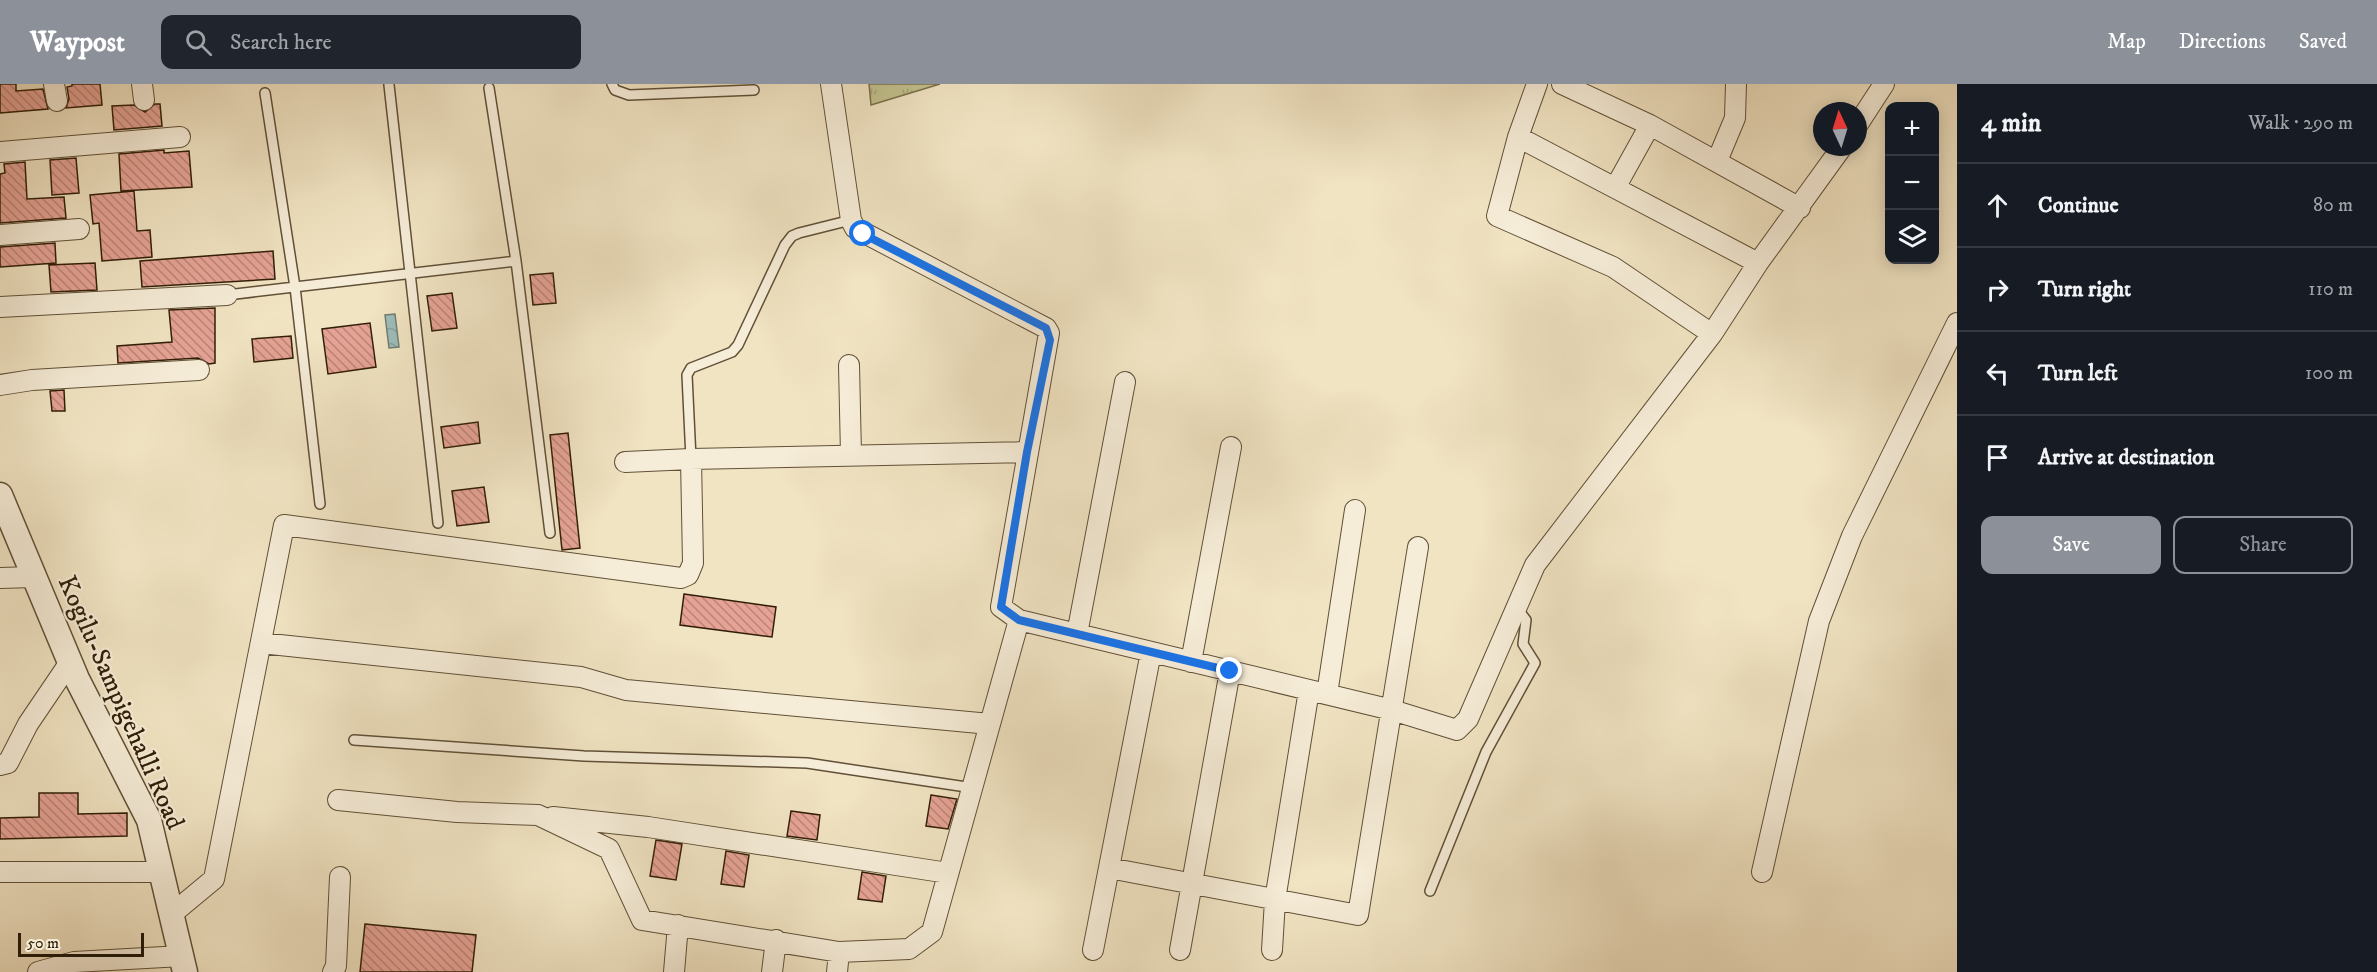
<!DOCTYPE html>
<html lang="en">
<head>
<meta charset="utf-8">
<style>
	body { margin:0; font-family:"IM FELL DW Pica",serif; background:#20242c; color:#f1f3f6 }
	.controls { position:absolute; right:18px; top:18px; display:grid; overflow:hidden; border-radius:12px; box-shadow:0 3px 15px #0003 }
	.controls button { width:54px; height:54px; display:grid; place-items:center; padding:0; border:0; border-bottom:2px solid #363941; background:#171b24; color:#f1f3f6; font:30px sans-serif }
	.compass { position:absolute; left:1813px; top:18px; width:54px; height:54px; border-radius:50%; background:#171b24; box-shadow:0 3px 15px #0003; rotate:356deg }
	.scale { position:absolute; left:18px; bottom:15px; width:126px; box-sizing:border-box; padding-left:6px; border:3px solid #311e08; border-top:0; font-size:16px; line-height:21px; white-space:nowrap; color:#311e08; -webkit-text-stroke:4px #f6edd8; paint-order:stroke }
	.stop { position:absolute; width:18px; height:18px; margin:-14px; border:4px solid #1a73e8; border-radius:50%; background:#fff }
	.stop.end { background:#1a73e8; border-color:#fff; box-shadow:0 2px 6px #0008 }
	.list { margin:0; padding:0; list-style:none }
	h2 { display:flex; justify-content:space-between; align-items:center; height:78px; margin:0; padding:0 24px; font-size:26px }
	h2 small { font-size:20px; font-weight:400; color:#9ea1a6 }
	.list li { display:grid; grid-template-columns:39px 1fr auto; gap:18px; align-items:center; box-sizing:border-box; height:84px; padding:0 24px; border-top:2px solid #363941 }
	.list b { display:block; font-size:22px; white-space:nowrap }
	.list em { font-size:20px; font-style:normal; color:#9ea1a6 }
	.actions { display:flex; gap:12px; padding:18px 24px }
	.actions a { flex:1; padding:14px 0; border:2px solid #8c9099; border-radius:12px; text-align:center; font-size:21px; color:#8c9099 }
	.actions .main { background:#8c9099; color:#fff }
	.icon { flex:none; width:33px; height:33px; fill:none; stroke:currentColor; stroke-width:2; stroke-linecap:round; stroke-linejoin:round }
	.map { position:relative; flex:none; width:1957px; height:888px; overflow:hidden }
	header { display:flex; align-items:center; gap:36px; box-sizing:border-box; height:84px; padding:0 30px; background:#8c9099; color:#fff }
	header strong { font-size:28px }
	nav { display:flex; gap:33px; margin-inline-start:auto; font-size:21px }
	.search { width:420px; height:54px; background:#20242c; display:flex; align-items:center; gap:15px; box-sizing:border-box; padding:0 21px; border-radius:12px; color:#9ea1a6; font-size:22px }
	main { display:flex }
	aside { flex:1; background:#171b24 }
	.map>svg:first-child { display:block }
</style>
</head>
<body>
<header>
<strong>Waypost</strong>
<div class="search"><svg class="icon" aria-label="search" viewBox="0 0 24 24"><circle cx="10" cy="10" r="6"/><path d="M15 15l6 6"/></svg>Search here</div>
<nav><a>Map</a><a>Directions</a><a>Saved</a></nav>
</header>
<main>
<div class="map">
<svg width="1957" height="888" viewBox="0 0 1957 888">
	<defs>
		<pattern id="grass-tufts" width="24" height="20" patternUnits="userSpaceOnUse" patternTransform="scale(1.5)"><rect width="24" height="20" fill="#c2c18e"/><path d="M3 7l-1-3M5 7V3M7 7l1-3M15 17l-1-3M17 17v-4M19 17l1-3" fill="none" stroke="#a7a579"/></pattern>
		<pattern id="water-waves" width="16" height="10" patternUnits="userSpaceOnUse" patternTransform="scale(1.5)"><rect width="16" height="10" fill="#9dbdbb"/><path d="M0 5q4-4 8 0t8 0" fill="none" stroke="#88a29f"/></pattern>
		<pattern id="building-back-hatch" width="6" height="6" patternUnits="userSpaceOnUse" patternTransform="scale(1.5)"><rect width="6" height="6" fill="#e6a395"/><path d="M-1 5l2 2M0 0l6 6M5-1l2 2" fill="none" stroke="#bb8478"/></pattern>
	</defs>
	<rect width="100%" height="100%" fill="#f1e4c3"/>
	<filter id="stains"><feTurbulence type="fractalNoise" baseFrequency=".00333" numOctaves="4"/><feColorMatrix values="0 0 0 0 .2 0 0 0 0 .09 0 0 0 0 .02 0 0 0 .5 -.17"/></filter>
	<radialGradient id="worn" r=".72"><stop offset=".6" stop-color="#630" stop-opacity="0"/><stop offset="1" stop-color="#630" stop-opacity=".3"/></radialGradient>
	<!-- grass -->
	<path fill="url(#grass-tufts)" stroke="#7a704b" stroke-width="1.5" d="M869,0H940L871,21Z"/>
	<!-- water -->
	<path fill="url(#water-waves)" stroke="#727d73" stroke-width="1.5" d="M395,230L399,263L389,264L385,231Z"/>
	<!-- building -->
	<path fill="url(#building-back-hatch)" stroke="#311e08" stroke-width="1.5" d="M0,0H16V7L43,5L48,25L0,29Z
		M72,0H100L102,21L66,24L69,15L67,3L72,2Z
		M155,20H160L162,42L114,46L112,22L134,21L145,28Z
		M164,66V69L189,67L192,103L121,107L119,70Z
		M76,74L79,109L52,111L50,76Z
		M25,78L27,115L64,113L66,134L0,139V90L5,89L4,80Z
		M134,107L137,147L150,146L152,173L102,177L99,139L93,140L90,111Z
		M55,159L56,179L0,183V163Z
		M273,167L275,195L142,203L140,177Z
		M95,179L97,206L51,208L49,181Z
		M553,189L556,219L533,221L530,191Z
		M452,209L457,244L432,247L427,212Z
		M215,224V279L209,280L198,274L118,279L117,262L172,258L169,226Z
		M370,239L376,283L328,290L322,245Z
		M291,252L293,274L254,278L252,255Z
		M64,306L65,327H52L50,307Z
		M478,338L480,359L444,364L441,343Z
		M568,349L580,464L562,466L550,351Z
		M484,403L489,438L457,442L452,407Z
		M684,510L776,523L772,553L680,541Z
		M39,709H78V730L127,729V752L0,755V734L39,733Z
		M931,711L957,715L948,745L926,742Z
		M791,727L820,731L817,756L787,752Z
		M656,756L682,760L676,796L650,792Z
		M726,767L749,771L744,803L721,800Z
		M862,788L886,792L882,818L858,815Z
		M365,840L476,851L472,888H360Z"/>
	<g fill="none" stroke-linecap="round" stroke-linejoin="round">
		<!-- service casing -->
		<g stroke="#615037" stroke-width="12">
			<path id="service" d="M612,0L615,6L629,11L754,6
				M389,1L438,439
				M489,4L516,177L550,449
				M265,9L295,203L320,420
				M227,211L516,177
				M691,375L687,291L691,284L732,268L738,261L785,161L792,152L799,149L851,136
				M354,656L584,672L807,679L973,704
				M1430,807L1486,668L1535,579L1523,560L1526,536L1516,523"/>
		</g>
		<!-- minor casing -->
		<g stroke="#615037" stroke-width="22">
			<path id="minor" d="M54,0L57,17
				M142,0L144,16
				M831,0L851,136L855,144L1046,244L1049,249L1001,523L1019,536L1392,626L1457,646L1468,635L1535,481L1712,250L1758,179
				M1537,0L1518,53L1758,179L1842,63
				M1562,0L1650,41L1800,124
				M1858,40L1884,0
				M1518,53L1497,132L1613,183L1712,250
				M0,68L180,53
				M1717,77L1735,34L1736,0
				M1615,104L1650,41
				M0,151L79,145
				M0,223L227,211
				M849,281L851,371
				M0,301L32,296L199,286
				M625,378L691,375
				M0,494L34,493
				M1077,550L1125,298
				M261,559L581,593L626,606L990,640
				M1191,578L1231,363
				M1327,610L1355,426
				M0,681L8,679L28,640L70,578
				M338,716L457,728L538,731L609,765L642,836L839,868L909,865L932,848L1019,536
				M553,733L648,743L948,789
				M1109,784L1358,831L1418,463
				M0,788H162
				M1762,788L1819,537L1852,452L1957,239
				M173,829L214,795L284,441L681,494L688,491L693,479L691,375L1027,368
				M1093,866L1151,568
				M1180,866L1230,587
				M1272,866L1275,816L1309,606
				M38,888L74,878L182,872
				M333,888L336,882L340,793
				M674,888L678,841
				M772,888L776,856
				M837,888L839,868"/>
		</g>
		<!-- tertiary casing -->
		<g stroke="#615037" stroke-width="27">
			<path id="tertiary" d="M0,411L77,595L149,736L185,888"/>
		</g>
		<!-- service -->
		<use href="#service" stroke="#f6edd8" stroke-width="9"/>
		<!-- minor -->
		<use href="#minor" stroke="#f6edd8" stroke-width="20"/>
		<!-- tertiary -->
		<use href="#tertiary" stroke="#f6edd8" stroke-width="24"/>
	</g>
	<g fill="none" stroke-linecap="round" stroke-linejoin="round">
		<!-- route -->
		<path stroke="#1a73e8" stroke-width="8" d="M863,150L1046,244L1050,256L1027,368L1001,523L1019,536L1230,587"/>
	</g>
	<g text-anchor="middle" stroke-width="4.5" stroke-linejoin="round" paint-order="stroke">
		<!-- street labels -->
		<g font-size="26" fill="#311e08" stroke="#f6edd8">
			<text transform="translate(122 618) rotate(66)" y="9">Kogilu-Sampigehalli Road</text>
		</g>
	</g>
	<rect width="100%" height="100%" filter="url(#stains)"/>
	<rect width="100%" height="100%" fill="url(#worn)"/>
</svg>
<div class="controls">
<button>+</button>
<button>−</button>
<button><svg class="icon" aria-label="layers" viewBox="0 0 24 24"><path d="M12 4l9 5-9 5-9-5zM3 14l9 5 9-5"/></svg></button>
</div>
<svg class="compass" viewBox="-18 -18 36 36"><path d="M0-13l5 13h-10z" fill="#e53935"/><path d="M0 13l5-13h-10z" fill="#9ea1a6"/></svg>
<div class="scale">50 m</div>
<div class="stop" style="left:863px;top:150px"></div>
<div class="stop end" style="left:1230px;top:587px"></div>
</div>
<aside>
<h2>4 min<small>Walk · 290 m</small></h2>
<ul class="list">
<li><svg class="icon" aria-label="ahead" viewBox="0 0 24 24"><path d="M12 20V5M6 11l6-6 6 6"/></svg><div><b>Continue</b></div><em>80 m</em></li>
<li><svg class="icon" aria-label="right" viewBox="0 0 24 24"><path d="M7 20v-9h11M14 6l5 5-5 5"/></svg><div><b>Turn right</b></div><em>110 m</em></li>
<li><svg class="icon" aria-label="left" viewBox="0 0 24 24"><path d="M17 20v-9H6M10 6l-5 5 5 5"/></svg><div><b>Turn left</b></div><em>100 m</em></li>
<li><svg class="icon" aria-label="arrive" viewBox="0 0 24 24"><path d="M6 21V4h12l-3 4 3 4H6"/></svg><div><b>Arrive at destination</b></div></li>
</ul>
<div class="actions"><a class="main">Save</a><a>Share</a></div>
</aside>
</main>
</body>
</html>
